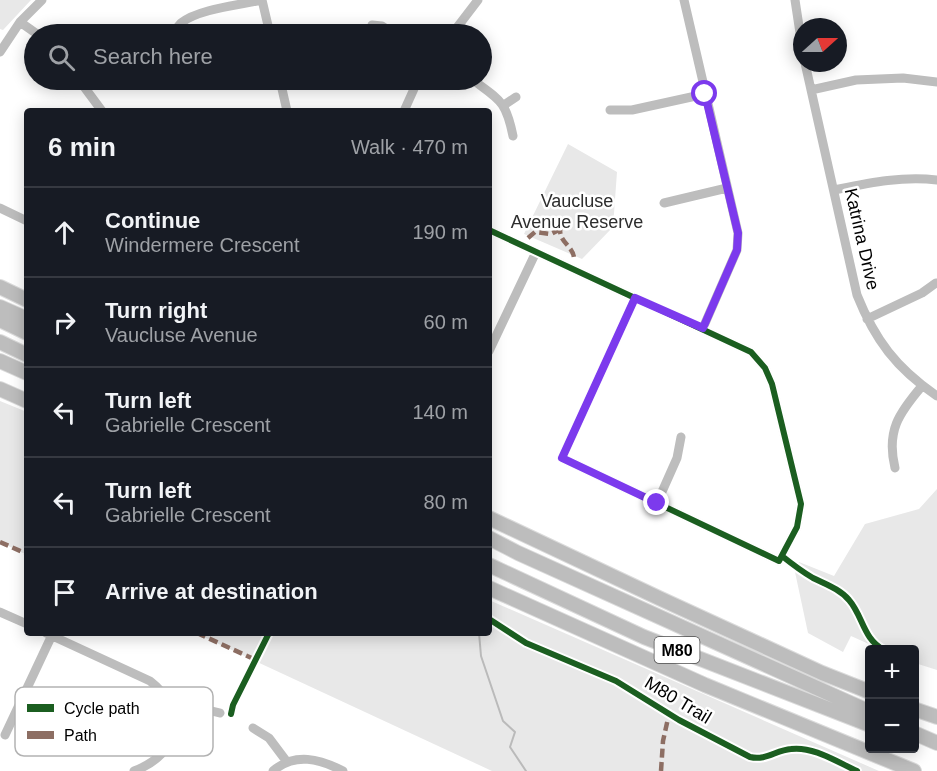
<!DOCTYPE html>
<html lang="en">
<head>
<meta charset="utf-8">
<style>
	body { margin:0; font-family:Helvetica,sans-serif; background:#20242c; color:#f1f3f6 }
	.controls { position:absolute; right:18px; bottom:18px; display:grid; overflow:hidden; border-radius:6px; box-shadow:0 3px 15px #0003 }
	.controls button { width:54px; height:54px; display:grid; place-items:center; padding:0; border:0; border-bottom:2px solid #363941; background:#171b24; color:#f1f3f6; font:30px sans-serif }
	.compass { position:absolute; left:793px; top:18px; width:54px; height:54px; border-radius:50%; background:#171b24; box-shadow:0 3px 15px #0003; rotate:69deg }
	.stop { position:absolute; width:18px; height:18px; margin:-14px; border:4px solid #7c3aed; border-radius:50%; background:#fff }
	.stop.end { background:#7c3aed; border-color:#fff; box-shadow:0 2px 6px #0008 }
	.list { margin:0; padding:0; list-style:none }
	h2 { display:flex; justify-content:space-between; align-items:center; height:78px; margin:0; padding:0 24px; font-size:26px }
	h2 small { font-size:20px; font-weight:400; color:#9ea1a6 }
	.list li { display:grid; grid-template-columns:39px 1fr auto; gap:18px; align-items:center; box-sizing:border-box; height:90px; padding:0 24px; border-top:2px solid #363941 }
	.list b { display:block; font-size:22px; white-space:nowrap }
	.list p { margin:0; font-size:20px; white-space:nowrap; color:#9ea1a6 }
	.list em { font-size:20px; font-style:normal; color:#9ea1a6 }
	.icon { flex:none; width:33px; height:33px; fill:none; stroke:currentColor; stroke-width:2; stroke-linecap:round; stroke-linejoin:round }
	.map { position:relative; flex:none; width:937px; height:771px; overflow:hidden }
	.search { position:absolute; background:#171b24; box-shadow:0 3px 15px #0003; left:24px; top:24px; width:468px; height:66px; display:flex; align-items:center; gap:15px; box-sizing:border-box; padding:0 21px; border-radius:33px; color:#9ea1a6; font-size:22px }
	.panel { position:absolute; background:#171b24; box-shadow:0 3px 15px #0003; left:24px; top:108px; width:468px; height:528px; border-radius:6px }
	.map>svg:first-child { display:block }
</style>
</head>
<body>
<div class="map">
<svg width="937" height="771" viewBox="0 0 937 771">
	<rect width="100%" height="100%" fill="#fff"/>
	<!-- green -->
	<path fill="#e8e8e8" d="M0,0H31L3,30L0,29Z
		M568,144L617,172L613,227L582,259L524,234Z
		M0,401L27,412V555L0,542Z
		M937,489V670L915,663L914,650L880,649L851,636L843,652L808,633L795,572L799,562L834,576L865,524L919,509Z
		M489,600L879,771H492L195,633H489Z"/>
	<g fill="none" stroke-linecap="round" stroke-linejoin="round">
		<!-- stream -->
		<path stroke="#bababa" stroke-width="2" d="M479,633L481,656L503,721L515,732L510,747L526,771"/>
		<!-- highway casing -->
		<g stroke="#dbdbdb" stroke-width="16">
			<path id="highway" d="M0,287L27,300
				M0,307L27,319
				M0,320L27,333
				M0,342L27,355
				M0,361L27,373
				M0,389L27,401
				M489,518L661,599L822,673L870,692
				M489,538L518,553L870,712
				M489,565L644,637L870,725
				M489,588L705,685L914,771
				M914,709L937,717
				M914,733L937,743"/>
		</g>
		<!-- minor -->
		<path stroke="#bdbdbd" stroke-width="9" d="M684,0L738,233L737,250L703,328
			M795,0L802,46
			M20,22L37,34
			M372,25L382,26L394,34
			M173,34C175,31 178,26 181,23C198,9 240,5 262,0L270,34
			M452,34L478,0
			M0,52L20,22L42,0
			M805,63L857,295C875,340 896,368 937,396
			M79,80L102,111
			M280,80L287,111
			M473,80C500,100 506,101 513,136
			M811,90L856,80L903,78L937,82
			M504,105L516,97
			M610,110H632L705,94
			M404,111L418,80
			M834,190C869,183 901,176 937,180
			M664,203L727,188
			M0,208L27,221
			M489,230L751,352L765,368L772,384L801,504L797,527L779,561L562,458L635,298
			M867,319L922,293L936,283
			M489,351L536,252
			M895,468C886,431 899,413 922,386
			M657,503L677,458L681,437
			M0,612L27,624
			M46,633L150,681C189,711 180,754 134,771
			M174,714C190,711 204,708 220,713
			M253,728L269,738L287,762
			M5,735L52,635
			M273,771C295,752 320,759 343,771"/>
		<!-- highway -->
		<use href="#highway" stroke="#bdbdbd" stroke-width="14"/>
		<!-- quiet -->
		<path stroke="#8d6e63" stroke-width="4.5" stroke-dasharray="9 4.5" stroke-linecap="butt" d="M561,225C556,242 574,245 574,259
			M528,238L535,232L551,234L559,230
			M0,542L27,554
			M197,633L256,660
			M661,771L663,741L669,714"/>
		<!-- cycleway casing -->
		<g stroke="#fff" stroke-width="10">
			<path id="cycleway" d="M489,230L751,352L765,368L772,384L801,504L797,527L779,561L562,458L635,298
				M782,556C792,564 801,571 813,578C825,584 840,589 849,600C863,616 863,639 884,650
				M489,619L526,643L616,681L679,720L750,757C766,761 776,750 791,749C813,746 837,762 857,771
				M231,714L233,705L269,633"/>
		</g>
		<!-- cycleway -->
		<use href="#cycleway" stroke="#1b5e20" stroke-width="6"/>
	</g>
	<g fill="none" stroke-linecap="round" stroke-linejoin="round">
		<!-- route -->
		<path stroke="#7c3aed" stroke-width="8" d="M657,503L562,458L635,298L703,328L737,250L738,233L705,94"/>
	</g>
	<g text-anchor="middle" stroke-width="5" stroke-linejoin="round" paint-order="stroke">
		<!-- shield labels -->
		<rect fill="#fff" stroke="#4c4c4c" stroke-width="1.5" x="654.5" y="637" width="45" height="26" rx="4.5"/>
		<g font-size="16" font-weight="bold" fill="#000">
			<text x="677" y="656">M80</text>
		</g>
		<!-- park labels -->
		<g font-size="18" fill="#2d2d2d" stroke="#fff">
			<text x="577" y="207">Vaucluse<tspan x="577" dy="21">Avenue Reserve</tspan></text>
		</g>
		<!-- street labels -->
		<g font-size="18" fill="#000" stroke="#fff">
			<text transform="translate(862 239) rotate(77)" y="6">Katrina Drive</text>
			<text transform="translate(678 700) rotate(31)" y="6">M80 Trail</text>
		</g>
	</g>
	<!-- legend -->
	<rect x="15" y="687" width="198" height="69" rx="9" fill="#fff" stroke="#b2b2b2" stroke-width="1.5"/>
	<rect x="27" y="704" width="27" height="8" fill="#1b5e20"/>
	<rect x="27" y="731" width="27" height="8" fill="#8d6e63"/>
	<g font-size="16" fill="#000">
		<text x="64" y="714">Cycle path</text>
		<text x="64" y="741">Path</text>
	</g>
</svg>
<div class="controls">
<button>+</button>
<button>−</button>
</div>
<svg class="compass" viewBox="-18 -18 36 36"><path d="M0-13l5 13h-10z" fill="#e53935"/><path d="M0 13l5-13h-10z" fill="#9ea1a6"/></svg>
<div class="stop" style="left:705px;top:94px"></div>
<div class="stop end" style="left:657px;top:503px"></div>
<div class="search"><svg class="icon" aria-label="search" viewBox="0 0 24 24"><circle cx="10" cy="10" r="6"/><path d="M15 15l6 6"/></svg>Search here</div>
<section class="panel">
<h2>6 min<small>Walk · 470 m</small></h2>
<ul class="list">
<li><svg class="icon" aria-label="ahead" viewBox="0 0 24 24"><path d="M12 20V5M6 11l6-6 6 6"/></svg><div><b>Continue</b><p>Windermere Crescent</p></div><em>190 m</em></li>
<li><svg class="icon" aria-label="right" viewBox="0 0 24 24"><path d="M7 20v-9h11M14 6l5 5-5 5"/></svg><div><b>Turn right</b><p>Vaucluse Avenue</p></div><em>60 m</em></li>
<li><svg class="icon" aria-label="left" viewBox="0 0 24 24"><path d="M17 20v-9H6M10 6l-5 5 5 5"/></svg><div><b>Turn left</b><p>Gabrielle Crescent</p></div><em>140 m</em></li>
<li><svg class="icon" aria-label="left" viewBox="0 0 24 24"><path d="M17 20v-9H6M10 6l-5 5 5 5"/></svg><div><b>Turn left</b><p>Gabrielle Crescent</p></div><em>80 m</em></li>
<li><svg class="icon" aria-label="arrive" viewBox="0 0 24 24"><path d="M6 21V4h12l-3 4 3 4H6"/></svg><div><b>Arrive at destination</b></div></li>
</ul>
</section>
</div>
</body>
</html>
